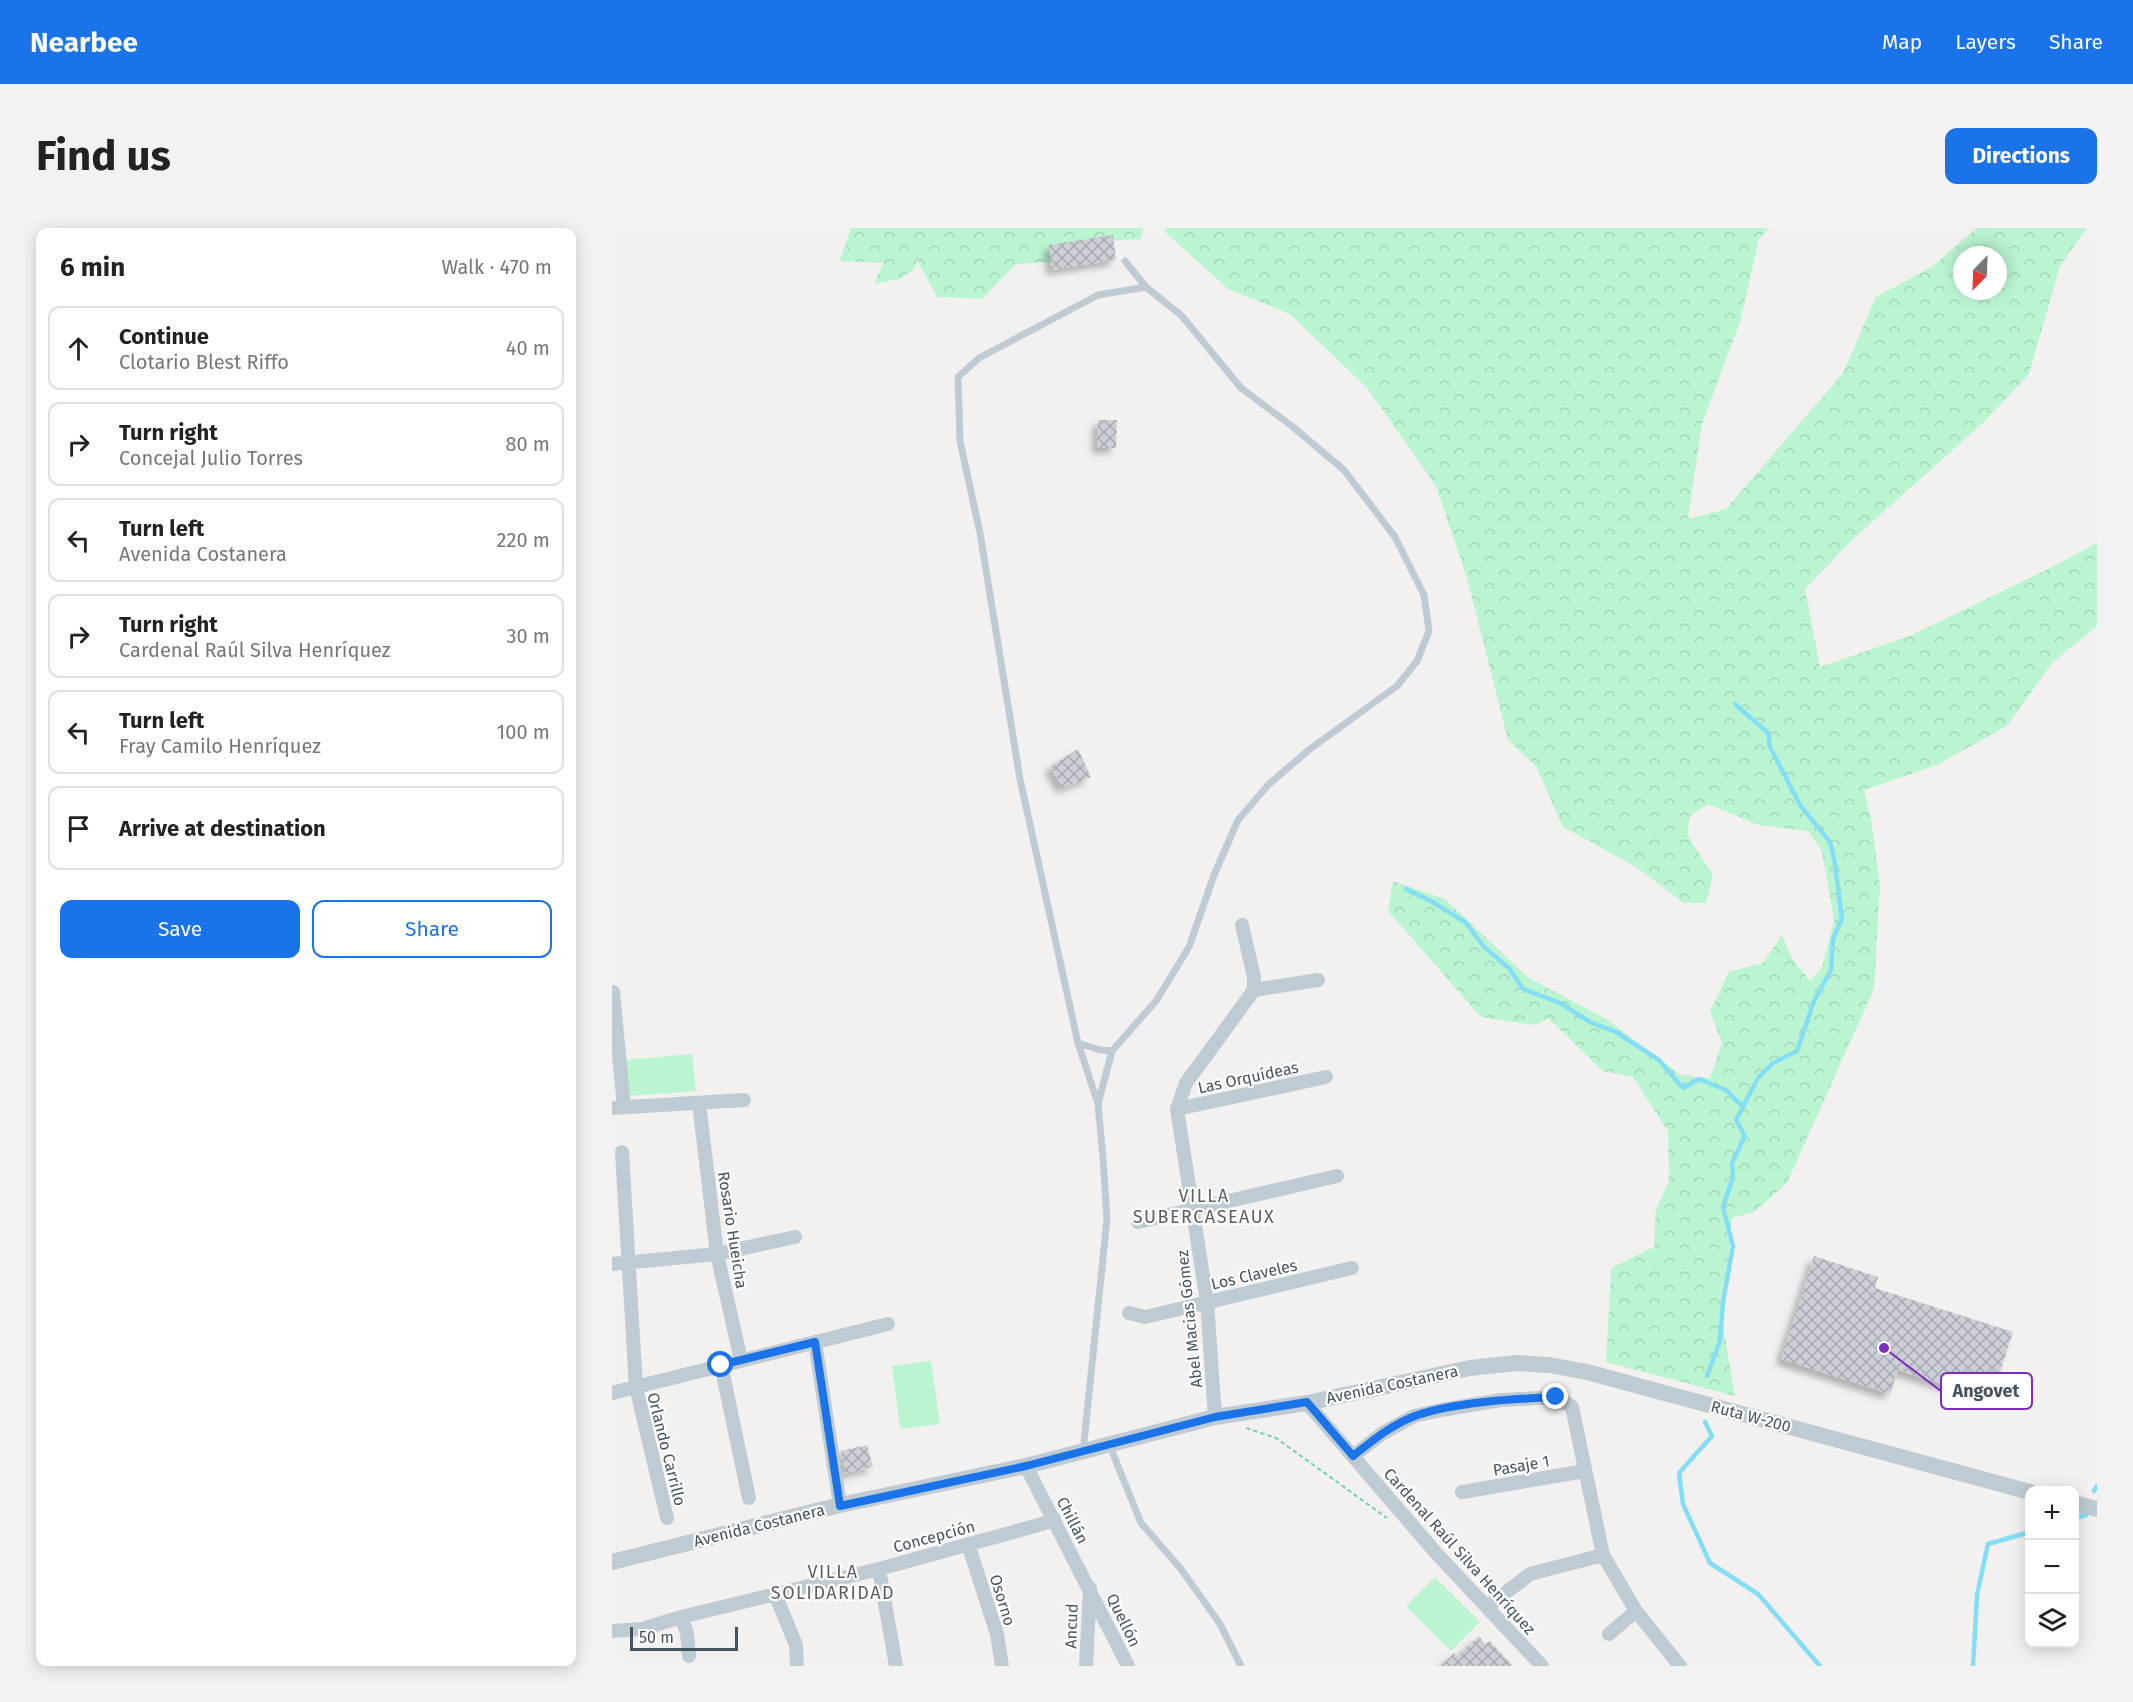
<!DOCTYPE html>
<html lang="en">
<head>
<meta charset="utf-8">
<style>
	body { margin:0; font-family:"Fira Sans",sans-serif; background:#f2f2f2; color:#222 }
	.controls { position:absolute; right:18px; bottom:18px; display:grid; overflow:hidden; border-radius:12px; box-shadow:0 3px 15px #0003 }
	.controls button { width:54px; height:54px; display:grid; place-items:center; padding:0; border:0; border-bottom:2px solid #e0e0e0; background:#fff; color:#222; font:30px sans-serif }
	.compass { position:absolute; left:1341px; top:18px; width:54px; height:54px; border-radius:50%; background:#fff; box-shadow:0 3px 15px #0003; rotate:203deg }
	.scale { position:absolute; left:18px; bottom:15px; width:108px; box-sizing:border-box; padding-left:6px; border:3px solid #465460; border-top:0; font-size:16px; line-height:21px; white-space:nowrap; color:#465460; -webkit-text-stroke:4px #fff; paint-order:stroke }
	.stop { position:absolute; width:18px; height:18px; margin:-14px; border:4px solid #1a73e8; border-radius:50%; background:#fff }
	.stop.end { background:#1a73e8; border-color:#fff; box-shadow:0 2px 6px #0008 }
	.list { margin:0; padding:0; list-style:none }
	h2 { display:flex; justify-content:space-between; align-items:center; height:78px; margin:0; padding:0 24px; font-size:26px }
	h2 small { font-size:20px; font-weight:400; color:#767676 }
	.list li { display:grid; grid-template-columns:39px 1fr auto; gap:18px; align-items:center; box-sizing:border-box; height:84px; margin:0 12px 12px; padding:0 12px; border:2px solid #e0e0e0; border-radius:12px }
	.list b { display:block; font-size:22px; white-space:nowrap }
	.list p { margin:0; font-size:20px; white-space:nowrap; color:#767676 }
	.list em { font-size:20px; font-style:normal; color:#767676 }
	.actions { display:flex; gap:12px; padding:18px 24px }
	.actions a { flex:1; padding:14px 0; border:2px solid #1a73e8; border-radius:12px; text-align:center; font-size:21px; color:#1a73e8 }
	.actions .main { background:#1a73e8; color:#fff }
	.icon { flex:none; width:33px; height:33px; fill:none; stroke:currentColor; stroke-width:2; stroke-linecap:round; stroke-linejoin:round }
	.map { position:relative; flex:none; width:1485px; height:1438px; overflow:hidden; border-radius:12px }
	header { display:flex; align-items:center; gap:36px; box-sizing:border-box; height:84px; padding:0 30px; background:#1a73e8; color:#fff }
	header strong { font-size:28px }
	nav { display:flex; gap:33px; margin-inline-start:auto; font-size:21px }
	.intro { display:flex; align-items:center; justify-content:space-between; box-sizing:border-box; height:144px; padding:0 36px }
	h1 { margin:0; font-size:42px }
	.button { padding:15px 27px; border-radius:12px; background:#1a73e8; color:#fff; font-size:21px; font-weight:700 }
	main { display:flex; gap:36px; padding:0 36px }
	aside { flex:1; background:#fff; border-radius:12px; box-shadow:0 3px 15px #0003 }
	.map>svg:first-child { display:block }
</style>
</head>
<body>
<header>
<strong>Nearbee</strong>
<nav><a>Map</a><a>Layers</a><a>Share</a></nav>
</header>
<div class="intro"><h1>Find us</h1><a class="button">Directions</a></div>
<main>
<aside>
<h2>6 min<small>Walk · 470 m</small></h2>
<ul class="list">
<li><svg class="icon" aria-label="ahead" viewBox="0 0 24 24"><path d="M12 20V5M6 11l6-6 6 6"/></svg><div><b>Continue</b><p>Clotario Blest Riffo</p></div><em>40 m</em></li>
<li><svg class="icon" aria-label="right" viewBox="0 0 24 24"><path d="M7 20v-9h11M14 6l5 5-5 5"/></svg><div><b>Turn right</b><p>Concejal Julio Torres</p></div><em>80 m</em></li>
<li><svg class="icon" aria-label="left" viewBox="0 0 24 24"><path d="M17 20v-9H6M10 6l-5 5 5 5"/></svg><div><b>Turn left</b><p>Avenida Costanera</p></div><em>220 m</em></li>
<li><svg class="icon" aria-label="right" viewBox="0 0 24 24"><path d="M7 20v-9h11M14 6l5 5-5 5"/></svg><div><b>Turn right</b><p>Cardenal Raúl Silva Henríquez</p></div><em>30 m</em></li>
<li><svg class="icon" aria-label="left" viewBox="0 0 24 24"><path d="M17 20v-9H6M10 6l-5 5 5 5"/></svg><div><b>Turn left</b><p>Fray Camilo Henríquez</p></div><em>100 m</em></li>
<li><svg class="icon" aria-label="arrive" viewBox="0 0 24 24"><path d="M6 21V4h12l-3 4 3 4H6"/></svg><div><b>Arrive at destination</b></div></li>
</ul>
<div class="actions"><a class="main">Save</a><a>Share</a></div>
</aside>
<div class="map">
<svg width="1485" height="1438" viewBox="0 0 1485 1438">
	<defs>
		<pattern id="forest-crowns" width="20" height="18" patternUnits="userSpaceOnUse" patternTransform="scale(1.5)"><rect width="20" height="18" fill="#bbf4d1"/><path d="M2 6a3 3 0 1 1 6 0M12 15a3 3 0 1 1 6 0" fill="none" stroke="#a2d3b6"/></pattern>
		<pattern id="building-cross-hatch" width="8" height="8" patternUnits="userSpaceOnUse" patternTransform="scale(1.5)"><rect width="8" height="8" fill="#cccfd6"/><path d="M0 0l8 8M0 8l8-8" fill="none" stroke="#a7abb1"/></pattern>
		<filter id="shadow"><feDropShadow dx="-5.5" dy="5.5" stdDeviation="3" flood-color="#0004"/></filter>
	</defs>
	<rect width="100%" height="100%" fill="#f3f0f0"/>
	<!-- forest -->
	<path fill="url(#forest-crowns)" fill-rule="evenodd" d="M239,0H531L529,11L494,13L457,33L404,36L370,71L325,69L305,32L302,42L287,51L262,56L271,35L228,33Z
		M554,0H1157L1147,11L1128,94L1090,196L1076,291L1114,281L1231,145L1264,69L1321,38L1365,0H1475L1448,38L1417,146L1373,193L1239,313L1193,361L1208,439L1300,407L1442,338L1485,315V398L1440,435L1395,498L1325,537L1252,562L1259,590L1268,658L1262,761L1175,955L1142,984L1120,990L1111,1097L1123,1168L994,1134L999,1040L1042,1019L1044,981L1057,953L1056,903L1021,849L991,843L936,790L923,797L869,789L776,683L781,653L833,671L917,750L994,791L1069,847L1098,850L1110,815L1098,783L1117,744L1151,735L1170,707L1179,729L1198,753L1210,740L1222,693L1210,623L1196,603L1146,597L1096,576L1077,589L1076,608L1101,647L1094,675H1072L1024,639L951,599L924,538L896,512L855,350L824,258L756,161L678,86L616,61L552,3ZM1350,27H1386V63H1350Z"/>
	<!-- garden -->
	<path fill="#bbf4d1" d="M80,826L84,863L16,868L12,832Z
		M319,1133L328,1196L288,1201L280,1138Z
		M823,1349L868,1394L839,1423L794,1378Z"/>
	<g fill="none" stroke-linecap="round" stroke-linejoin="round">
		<!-- stream -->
		<path stroke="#83def5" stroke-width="4.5" d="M794,661L819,673L853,694L873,720L897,740L911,761L948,775L978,794L1004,804L1047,832L1071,860L1087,851L1114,862L1131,879
			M1095,1148L1108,1113L1111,1074L1121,1018L1111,979L1121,949L1120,935L1133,908L1124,892L1146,850L1161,835L1185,823L1202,773L1219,742L1221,711L1230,691L1223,636L1218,614L1188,577L1158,519L1156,505L1123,476
			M1093,1194L1100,1208L1067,1245L1071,1276L1098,1335L1146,1366L1208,1438
			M1482,1263L1485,1258
			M1462,1290L1474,1287
			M1361,1438L1365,1367L1376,1316L1418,1304"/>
	</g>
	<!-- building -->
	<path fill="url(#building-cross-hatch)" filter="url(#shadow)" d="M501,7L504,32L440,42L437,17Z
		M486,192H505L504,220H485Z
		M466,521L479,549L450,560L438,539Z
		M1202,1028L1266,1049L1263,1060L1401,1104L1379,1172L1286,1142L1278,1166L1169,1131Z
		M255,1217L261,1239L232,1246L229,1223Z
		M867,1408L873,1416L878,1413L901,1438H829L842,1425L845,1428Z"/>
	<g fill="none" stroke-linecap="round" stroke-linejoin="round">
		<!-- path -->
		<path stroke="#6fd6a3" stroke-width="2" stroke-dasharray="4.5 3" stroke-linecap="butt" d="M634,1200L664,1210L775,1290"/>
		<!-- service -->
		<path stroke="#bfcbd3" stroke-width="7" d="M513,33L534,59
			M466,815L488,822L500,823
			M497,1216L529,1295L569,1341L608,1396L629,1438
			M474,1222L472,1214L495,991L491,930L486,876L466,815L408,551L368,305L348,213L346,149L367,130L486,67L534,59L570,88L629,160L681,199L732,242L783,309L812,367L817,403L805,433L785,458L698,521L657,556L626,592L602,647L577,719L544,773L500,823L486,876"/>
		<!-- minor -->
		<path stroke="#bfcbd3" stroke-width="14" d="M642,762L706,752
			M1,764L12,879
			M87,875L105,1026L129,1132
			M0,880L132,872
			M565,881L714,849
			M10,924L24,1159L55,1290
			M526,994L725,948
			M0,1036L105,1026L183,1009
			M517,1085L533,1089L740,1040
			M203,1114L228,1277
			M109,1137L137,1270
			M0,1165L276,1096
			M695,1175L825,1326L930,1438
			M603,1189L595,1074L565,881L574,855L642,762V749L630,697
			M741,1228L771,1205L802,1188L829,1182L889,1172L944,1169L960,1179L991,1327L1024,1383L1068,1438
			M414,1238L516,1438
			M850,1264L973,1243
			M356,1316L385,1406L390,1438
			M267,1341L284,1438
			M163,1366L184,1417L185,1438
			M875,1379L918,1346L991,1327
			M69,1389L75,1405L77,1428
			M0,1403L30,1401L69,1389L267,1341L430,1296L442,1291
			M997,1406L1024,1383
			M474,1438L478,1360"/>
		<!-- tertiary -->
		<path stroke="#bfcbd3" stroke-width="16" d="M1462,1275L1485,1281
			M0,1334L228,1277L414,1238L603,1189L695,1175L858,1140L904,1135L937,1137L975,1144L1418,1264"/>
	</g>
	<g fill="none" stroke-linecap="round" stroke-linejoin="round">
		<!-- route -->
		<path stroke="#1a73e8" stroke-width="8" d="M109,1137L203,1114L228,1278L414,1238L603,1189L695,1174L741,1228C760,1213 779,1197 803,1188C842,1174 901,1171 944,1169"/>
	</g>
	<g text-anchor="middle" stroke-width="4.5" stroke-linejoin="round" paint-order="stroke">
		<!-- street labels -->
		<g font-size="16" fill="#465460" stroke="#fff">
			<text transform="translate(636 849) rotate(-12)" y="6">Las Orquídeas</text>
			<text transform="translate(121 1002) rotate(81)" y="6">Rosario Hueicha</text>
			<text transform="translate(642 1046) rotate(-13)" y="6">Los Claveles</text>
			<text transform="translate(577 1091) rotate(-96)" y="6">Abel Macias Gómez</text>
			<text transform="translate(780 1156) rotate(-12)" y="6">Avenida Costanera</text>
			<text transform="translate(1139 1188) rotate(15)" y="6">Ruta W-200</text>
			<text transform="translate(55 1221) rotate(76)" y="6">Orlando Carrillo</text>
			<text transform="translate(909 1237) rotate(-10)" y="6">Pasaje 1</text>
			<text transform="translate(461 1292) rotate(63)" y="6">Chillán</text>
			<text transform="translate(147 1297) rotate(-14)" y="6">Avenida Costanera</text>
			<text transform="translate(322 1308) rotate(-15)" y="6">Concepción</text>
			<text transform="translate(848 1323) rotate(48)" y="6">Cardenal Raúl Silva Henríquez</text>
			<text transform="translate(391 1372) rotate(73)" y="6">Osorno</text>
			<text transform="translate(512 1392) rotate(64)" y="6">Quellón</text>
			<text transform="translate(459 1398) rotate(-88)" y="6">Ancud</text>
		</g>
		<!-- neighbourhood labels -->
		<g font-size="18" letter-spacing="1.5" fill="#5c6066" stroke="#fff">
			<text x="592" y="974">VILLA<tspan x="592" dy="21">SUBERCASEAUX</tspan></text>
			<text x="221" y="1350">VILLA<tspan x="221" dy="21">SOLIDARIDAD</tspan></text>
		</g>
	</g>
	<!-- callouts -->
	<path fill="none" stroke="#7b2cbf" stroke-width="2" d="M1272 1120L1329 1163"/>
	<circle fill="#7b2cbf" stroke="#fff" stroke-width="2" cx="1272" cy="1120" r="6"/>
	<rect fill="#fff" stroke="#7b2cbf" stroke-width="2" x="1329" y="1145" width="91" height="36" rx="6"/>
	<g font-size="18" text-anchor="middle" font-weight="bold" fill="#465460">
		<text x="1374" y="1169">Angovet</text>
	</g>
</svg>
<div class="controls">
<button>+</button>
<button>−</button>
<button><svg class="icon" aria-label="layers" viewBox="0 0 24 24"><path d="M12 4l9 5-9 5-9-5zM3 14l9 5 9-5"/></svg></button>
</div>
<svg class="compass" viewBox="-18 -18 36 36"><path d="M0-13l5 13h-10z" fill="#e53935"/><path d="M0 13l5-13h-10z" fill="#767676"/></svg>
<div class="scale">50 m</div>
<div class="stop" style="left:109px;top:1137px"></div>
<div class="stop end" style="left:944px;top:1169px"></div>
</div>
</main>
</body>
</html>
